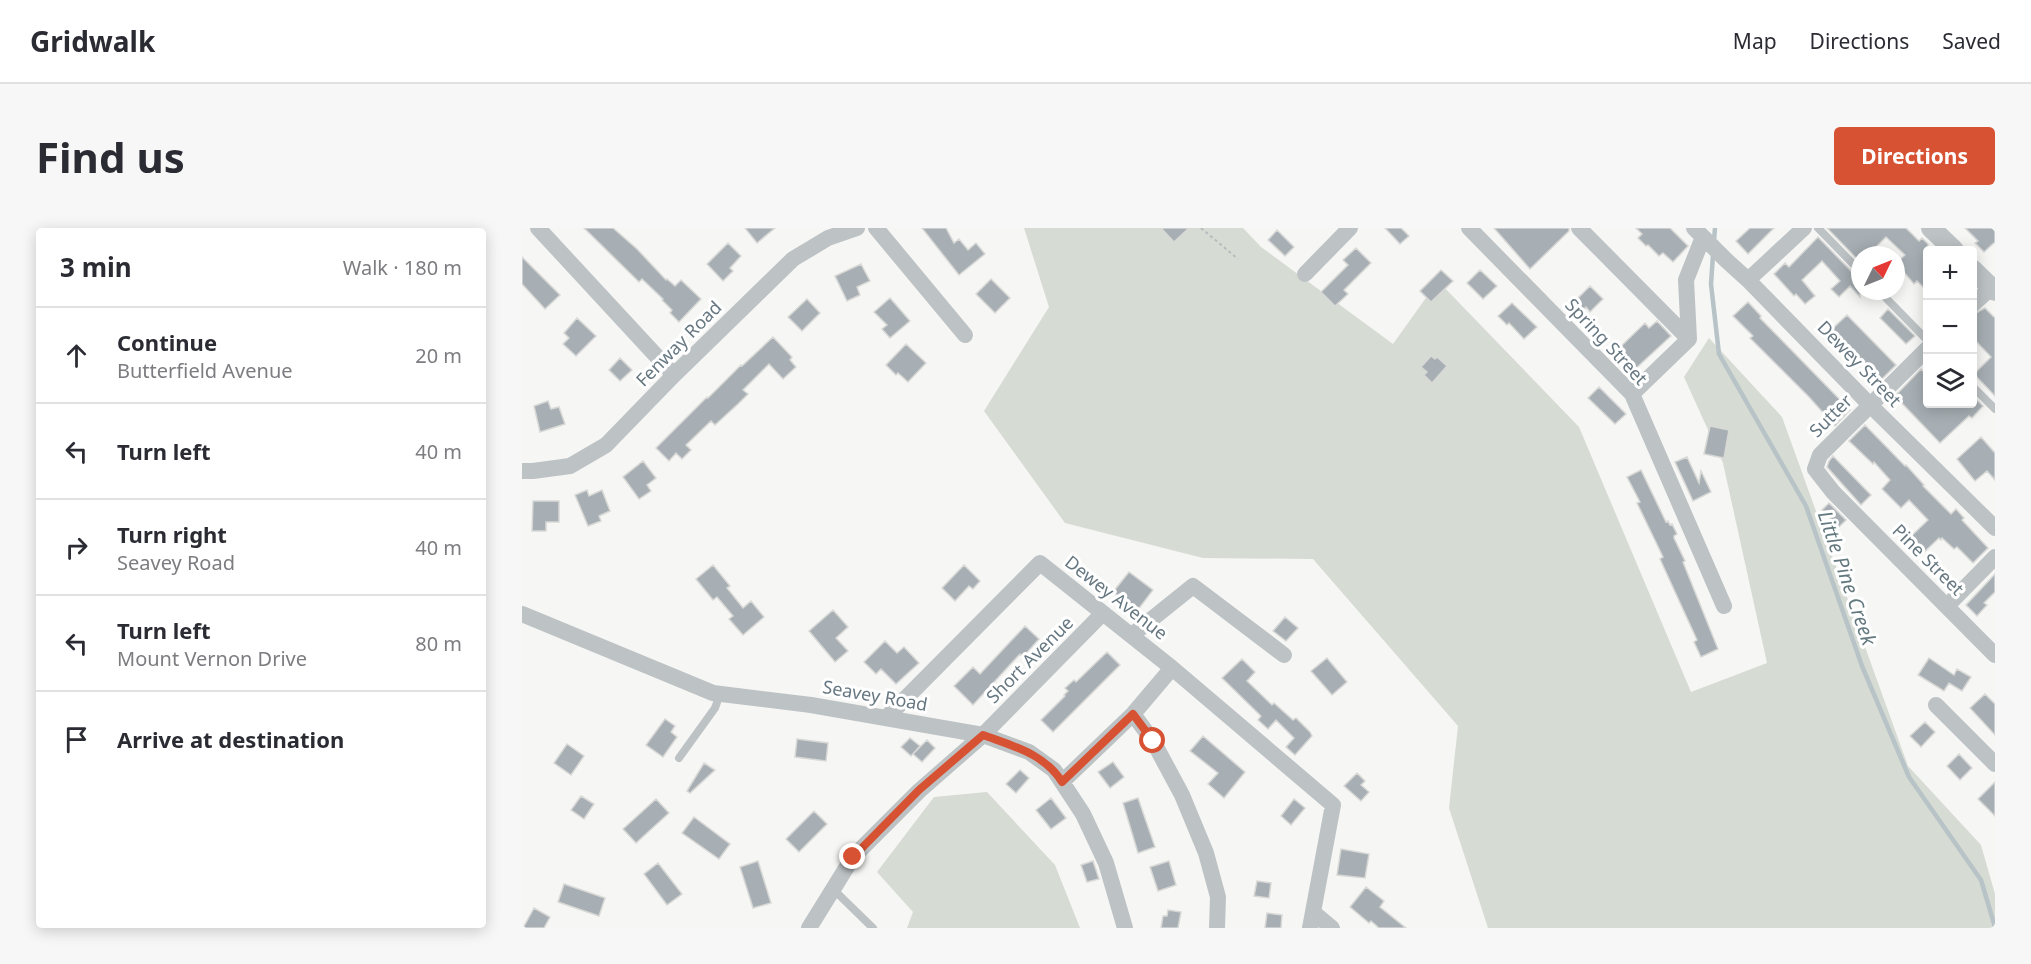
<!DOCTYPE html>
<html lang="en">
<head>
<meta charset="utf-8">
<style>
	body { margin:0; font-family:"Noto Sans",sans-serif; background:#f7f7f7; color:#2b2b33 }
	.controls { position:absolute; right:18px; top:18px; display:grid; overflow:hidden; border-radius:6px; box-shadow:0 3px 15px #0003 }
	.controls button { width:54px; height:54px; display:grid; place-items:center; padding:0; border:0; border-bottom:2px solid #e1e1e2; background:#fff; color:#2b2b33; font:30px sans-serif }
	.compass { position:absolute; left:1329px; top:18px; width:54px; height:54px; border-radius:50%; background:#fff; box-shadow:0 3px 15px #0003; rotate:47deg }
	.stop { position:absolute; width:18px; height:18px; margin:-14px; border:4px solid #d75133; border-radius:50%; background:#fff }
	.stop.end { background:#d75133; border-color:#fff; box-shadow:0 2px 6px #0008 }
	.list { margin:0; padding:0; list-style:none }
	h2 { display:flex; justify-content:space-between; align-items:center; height:78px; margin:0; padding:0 24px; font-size:26px }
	h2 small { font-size:20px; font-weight:400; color:#7c7c81 }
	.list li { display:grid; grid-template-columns:39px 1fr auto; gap:18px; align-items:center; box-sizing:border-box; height:96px; padding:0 24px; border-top:2px solid #e1e1e2 }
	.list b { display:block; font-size:22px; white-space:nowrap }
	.list p { margin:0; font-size:20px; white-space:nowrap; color:#7c7c81 }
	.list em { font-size:20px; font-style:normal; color:#7c7c81 }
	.icon { flex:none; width:33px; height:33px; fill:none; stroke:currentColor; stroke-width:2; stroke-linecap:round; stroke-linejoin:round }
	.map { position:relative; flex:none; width:1473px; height:700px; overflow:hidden; border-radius:6px }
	header { display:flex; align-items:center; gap:36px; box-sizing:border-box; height:84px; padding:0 30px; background:#fff; border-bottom:2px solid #e1e1e2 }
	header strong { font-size:28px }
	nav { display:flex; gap:33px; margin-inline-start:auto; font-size:21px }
	.intro { display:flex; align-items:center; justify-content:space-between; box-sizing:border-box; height:144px; padding:0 36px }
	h1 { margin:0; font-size:42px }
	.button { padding:15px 27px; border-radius:6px; background:#d75133; color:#fff; font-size:21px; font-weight:700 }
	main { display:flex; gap:36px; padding:0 36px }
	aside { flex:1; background:#fff; border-radius:6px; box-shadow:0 3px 15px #0003 }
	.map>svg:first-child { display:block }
</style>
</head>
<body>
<header>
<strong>Gridwalk</strong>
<nav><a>Map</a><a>Directions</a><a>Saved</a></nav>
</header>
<div class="intro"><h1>Find us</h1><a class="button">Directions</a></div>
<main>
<aside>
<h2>3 min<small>Walk · 180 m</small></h2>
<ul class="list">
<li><svg class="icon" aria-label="ahead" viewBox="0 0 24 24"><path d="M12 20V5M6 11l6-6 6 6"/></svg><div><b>Continue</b><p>Butterfield Avenue</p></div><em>20 m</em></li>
<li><svg class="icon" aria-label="left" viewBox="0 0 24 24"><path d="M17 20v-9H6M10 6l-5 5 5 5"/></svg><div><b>Turn left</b></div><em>40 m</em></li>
<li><svg class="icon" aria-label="right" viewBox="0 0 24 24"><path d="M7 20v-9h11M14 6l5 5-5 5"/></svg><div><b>Turn right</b><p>Seavey Road</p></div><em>40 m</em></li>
<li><svg class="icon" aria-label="left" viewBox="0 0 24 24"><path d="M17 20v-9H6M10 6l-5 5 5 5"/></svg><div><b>Turn left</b><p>Mount Vernon Drive</p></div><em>80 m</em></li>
<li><svg class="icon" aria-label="arrive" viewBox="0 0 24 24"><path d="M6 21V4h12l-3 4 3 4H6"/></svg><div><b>Arrive at destination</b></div></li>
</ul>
</aside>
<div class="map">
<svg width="1473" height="700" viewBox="0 0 1473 700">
	<rect width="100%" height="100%" fill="#f6f6f4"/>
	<!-- green -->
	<path fill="#d6dbd3" d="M502,0H721L739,19L871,116L916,53L1057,199L1169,464L1245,435L1201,235L1162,149L1187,110L1260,189L1386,538L1459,617L1473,666V700H966L927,580L936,498L791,331L681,330L543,295L462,183L527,79Z
		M465,564L533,637L558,700H385L391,684L355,644L412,569Z"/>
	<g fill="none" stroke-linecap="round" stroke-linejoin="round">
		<!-- stream -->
		<path stroke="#b7c3c7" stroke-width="4.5" d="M1192,12L1193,0
			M1191,27L1189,56L1197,126L1284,278L1340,438L1387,549L1459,652L1473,699"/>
	</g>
	<!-- building -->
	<path fill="#a7afb4" stroke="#d8d8d6" stroke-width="1.5" d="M62,0H91L115,21L144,52L145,51L153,58L159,52L179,71L157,94L148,85L150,82L140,72L141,71L120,51L117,54Z
		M223,0H253L235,15Z
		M400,0H424L432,15L437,11L446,22L454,15L463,26L437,47Z
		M639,0H667L652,14Z
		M863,0H879L887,8L878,16Z
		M972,0H1047V3L1008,41Z
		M1114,0H1148L1166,18L1151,34L1141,25L1137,28L1126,17L1124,18L1116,10L1120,6Z
		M1228,0H1252L1226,26L1214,13Z
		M1305,0H1384L1397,13L1400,10L1406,16V64L1395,53L1392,56L1374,35L1383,27L1364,9L1346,27H1338V34Z
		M1443,0H1473V14L1462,24L1453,15L1456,13Z
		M755,2L772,19L763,28L746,12Z
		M1296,9L1333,47L1338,49V69L1328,58L1317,69L1309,61L1318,53L1300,33L1280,52L1293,68L1283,76L1274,66L1272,68L1252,46L1263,35L1267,39Z
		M206,15L219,28L208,40L211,43L201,53L185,36Z
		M834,20L849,35L822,62L826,66L813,78L799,64L826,37L821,32Z
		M0,29L38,67L23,81L0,56Z
		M339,36L348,53L335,59L338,67L325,73L313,48Z
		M919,42L931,53L909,74L898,63Z
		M958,42L975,58L961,71L945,55Z
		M469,51L488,70L473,85L454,66Z
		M1068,58L1081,71L1068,84L1064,79L1056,86L1048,78Z
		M368,70L388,93L368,110L360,101L365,97L352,84Z
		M285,71L298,85L280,103L266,89Z
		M1226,74L1239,88L1238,90L1328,182L1313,198L1287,169L1228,110L1231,108L1211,88Z
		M990,75L1015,99L1002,111L987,95L985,97L976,88Z
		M1463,80L1473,90V168L1452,146L1469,129L1450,109V87Z
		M1366,81L1393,108L1384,116L1358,90Z
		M1325,87L1374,137L1360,151L1308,103Z
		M55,90L74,108L54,128L41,116L47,110L42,105Z
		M1135,93L1149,108L1111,143L1093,124L1123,95L1127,100Z
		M251,109L270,129L268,132L274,139L261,151L247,136L221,162L226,166L216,176L193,197L189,193L164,217L169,222L160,231L154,225L147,233L134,220L185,169L186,170L219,137L220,138Z
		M384,116L404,135L386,154L376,145L374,147L364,137Z
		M909,128L913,131L915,129L925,138L910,155L902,147L905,144L899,139Z
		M98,130L110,142L98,153L87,142Z
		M1399,141L1406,148V176H1450L1452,169L1461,178L1450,190L1447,188L1418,215L1373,168Z
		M1077,159L1104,186L1093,196L1066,170Z
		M26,173L29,181L37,179L43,196L18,204L12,178Z
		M1343,197L1383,238L1384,237L1402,257L1401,258L1429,286L1434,281L1442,290L1440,292L1466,320L1451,335L1435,319L1432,321L1420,310L1419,312L1417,310L1397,329L1383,314L1406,292L1387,272L1379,280L1360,261L1368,252L1352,234L1351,236L1327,213Z
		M1188,198L1207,202L1202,230L1182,226Z
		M1459,209L1473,225V252L1465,243L1453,253L1435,231Z
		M1311,228L1349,267L1339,277L1305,239L1307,233Z
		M1165,229L1177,255L1179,243L1189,264L1171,273L1153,234Z
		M121,233L134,250L125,257L129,263L117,271L101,249Z
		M1119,242L1144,294L1146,293L1148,297L1150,296L1155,306L1152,308V310L1163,333L1161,334L1196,421L1179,429L1172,414L1175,412L1138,331L1141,329L1115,275L1118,274L1105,249Z
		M65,262L67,268L80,262L88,283L77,288L79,293L66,298L53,267Z
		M11,273H37V294H24V303H10Z
		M1307,275L1324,292L1317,299L1300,282Z
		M191,337L208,358L205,360L221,380L229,373L242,389L221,407L207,391L211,388L195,369L191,372L174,351Z
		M442,337L458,353L451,361L447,358L433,373L420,360Z
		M607,344L631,362L615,383L591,364Z
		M1473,346V364L1462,375L1465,377L1455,388L1444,377Z
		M311,382L326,399L314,410L326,423L313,434L287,403Z
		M763,389L776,400L764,413L751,403Z
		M503,398L517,411L501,429L498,426L451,477L432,458L451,439L458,446Z
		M363,413L375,425L382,419L397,435L374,456L359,441L354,446L342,434Z
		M585,424L598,437L531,504L519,492L543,468L542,467L546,463L543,460L552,452L554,454Z
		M805,430L825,454L810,467L789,443Z
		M1407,430L1432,447L1435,441L1449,449L1440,463L1427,455L1422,463L1396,447Z
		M720,431L733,444L725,453L750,477L752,475L771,492L774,490L788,504L790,508L773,527L764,519L772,510L754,492L746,501L736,492L739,488L700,450Z
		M1463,466L1473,476V507L1448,480Z
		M143,491L153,498L149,504L155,509L141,529L124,517Z
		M1403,494L1413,504L1399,519L1388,508Z
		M681,508L723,544L702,570L686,556L696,545L668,523Z
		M388,510L398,518L389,528L379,519Z
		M275,511L306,515L304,533L273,529Z
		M405,512L413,520L400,534L391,526Z
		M45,516L62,528L49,547L32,535Z
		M1437,526L1450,540L1438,552L1425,538Z
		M591,534L602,549L588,560L576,544Z
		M182,535L193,542L168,565L165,563Z
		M498,542L507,550L494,565L484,556Z
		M835,545L843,553L839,557L847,564L839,573L822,558Z
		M1473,554V588L1456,571Z
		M59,568L72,576L62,591L49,582Z
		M529,570L544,590L529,601L514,582Z
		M616,570L633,619L616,625L601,575Z
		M134,571L147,585L114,615L101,601Z
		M772,571L783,580L769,597L759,588Z
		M292,583L305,596L277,624L264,611Z
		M172,589L208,616L197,631L160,605Z
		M819,621L847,626L843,650L815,647Z
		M236,633L249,675L231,680L218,639Z
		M571,633L577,651L565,654L559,637Z
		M647,633L654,657L636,663L628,639Z
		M136,635L160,666L145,677L122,646Z
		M735,653L749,655L747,670L732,668Z
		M42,656L83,670L77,688L36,674Z
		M844,659L862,673L858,679L884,700H857L849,693L847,695L828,679Z
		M12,680L28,689L22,700H1Z
		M646,682L659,684L656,700H639L641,688H645Z
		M745,685L760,687L759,700H743Z"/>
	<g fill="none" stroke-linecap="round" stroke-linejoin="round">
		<!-- path -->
		<path stroke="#b8bbbd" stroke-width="2" stroke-dasharray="3 3" stroke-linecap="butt" d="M679,0L716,31"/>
		<!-- service -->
		<path stroke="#bdc2c5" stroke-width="8" d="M1296,0L1338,43
			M1357,63L1406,113
			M1450,158L1473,181
			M157,530L193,480L198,466
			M311,661L351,700"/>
		<!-- minor -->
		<path stroke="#bdc2c5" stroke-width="16" d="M16,0L152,147
			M354,0L443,107
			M947,0L1110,166L1202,378
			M1057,0L1167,111
			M1172,0L1204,32L1226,52L1348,177L1473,300
			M783,46L828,0
			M1226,52L1282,0
			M1450,77L1469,60
			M1406,120L1298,227L1293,241L1311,264L1473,427
			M1110,166L1167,111L1164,52L1181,9
			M0,243H11L48,238L84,217L152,147L271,31L306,10L335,0
			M1425,378L1473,329
			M0,386L191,465L289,477L461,507L507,524L532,542L561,586L584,635L603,700
			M610,407L671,358L762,427
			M1414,477L1473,536
			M611,486L631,513L660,567L684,625L696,669L695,700
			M365,489L518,335L650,440L811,577L788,700
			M540,554L611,486L650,440
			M791,684L810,700
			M287,700L331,629L397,563L461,507L581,385"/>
		<!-- tertiary -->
		<path stroke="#bdc2c5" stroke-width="20" d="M1409,0L1432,22
			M1450,41L1473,63"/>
	</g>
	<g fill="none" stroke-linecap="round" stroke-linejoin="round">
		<!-- route -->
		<path stroke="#d75133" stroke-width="8" d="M331,629L397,562L461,507C491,518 523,526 540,554L611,486L631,513"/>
	</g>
	<g text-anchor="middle" stroke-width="6" stroke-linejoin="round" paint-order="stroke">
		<!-- street labels -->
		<g font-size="18" fill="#677882" stroke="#fff">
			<text transform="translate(1084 114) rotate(47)" y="6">Spring Street</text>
			<text transform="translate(157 116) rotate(-45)" y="6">Fenway Road</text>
			<text transform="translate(1337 136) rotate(46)" y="6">Dewey Street</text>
			<text transform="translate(1309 188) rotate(-45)" y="6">Sutter</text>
			<text transform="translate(1406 332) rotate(45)" y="6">Pine Street</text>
			<text transform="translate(594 370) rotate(38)" y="6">Dewey Avenue</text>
			<text transform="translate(508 432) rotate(-45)" y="6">Short Avenue</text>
			<text transform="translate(353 468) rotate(10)" y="6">Seavey Road</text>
		</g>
		<!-- water labels -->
		<g font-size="20" font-style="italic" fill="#63797f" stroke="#fff">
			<text transform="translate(1325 350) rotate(71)" y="7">Little Pine Creek</text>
		</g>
	</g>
</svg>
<div class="controls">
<button>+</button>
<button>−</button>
<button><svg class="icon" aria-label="layers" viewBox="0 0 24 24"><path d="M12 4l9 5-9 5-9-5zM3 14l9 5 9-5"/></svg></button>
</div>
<svg class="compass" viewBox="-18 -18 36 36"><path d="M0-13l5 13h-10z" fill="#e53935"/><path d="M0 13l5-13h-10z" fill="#7c7c81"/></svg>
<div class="stop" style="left:631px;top:513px"></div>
<div class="stop end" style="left:331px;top:629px"></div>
</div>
</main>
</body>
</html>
